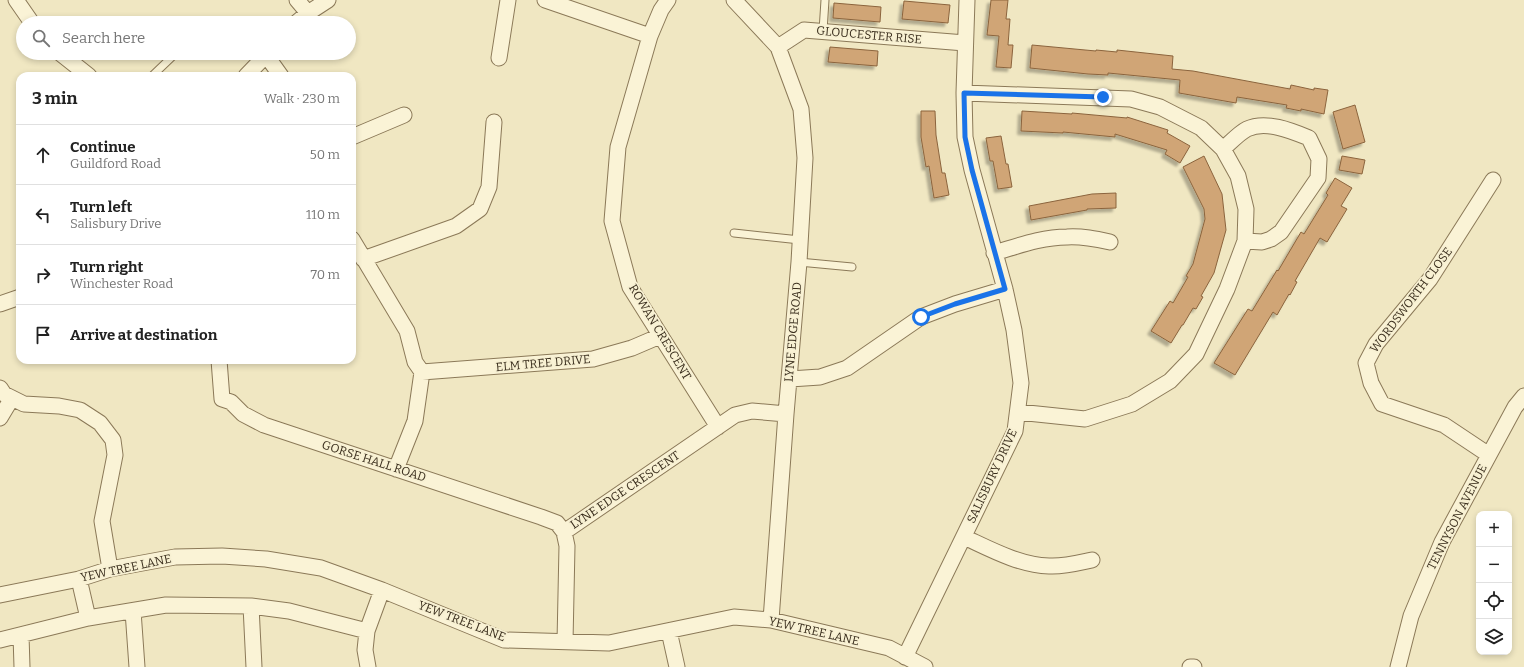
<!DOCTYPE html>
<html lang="en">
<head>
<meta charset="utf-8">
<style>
	body { margin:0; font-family:Bitter,serif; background:#f2f2f2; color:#222 }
	.controls { position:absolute; right:12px; bottom:12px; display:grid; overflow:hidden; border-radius:8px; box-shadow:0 2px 6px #0003 }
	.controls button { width:36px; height:36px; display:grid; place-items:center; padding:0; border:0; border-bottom:1px solid #e0e0e0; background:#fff; color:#222; font:20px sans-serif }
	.stop { position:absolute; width:12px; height:12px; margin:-9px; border:3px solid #1a73e8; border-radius:50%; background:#fff }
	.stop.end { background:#1a73e8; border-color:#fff; box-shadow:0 1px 4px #0008 }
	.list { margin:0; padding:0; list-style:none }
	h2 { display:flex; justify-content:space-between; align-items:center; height:52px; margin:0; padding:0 16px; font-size:17px }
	h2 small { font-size:13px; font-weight:400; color:#767676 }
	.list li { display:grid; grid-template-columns:26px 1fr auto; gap:12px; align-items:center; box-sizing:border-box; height:60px; padding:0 16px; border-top:1px solid #e0e0e0 }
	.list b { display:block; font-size:15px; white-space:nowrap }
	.list p { margin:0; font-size:13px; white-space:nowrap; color:#767676 }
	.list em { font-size:13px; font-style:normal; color:#767676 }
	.icon { flex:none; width:22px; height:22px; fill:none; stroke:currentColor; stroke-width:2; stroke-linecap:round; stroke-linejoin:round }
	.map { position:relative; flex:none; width:1524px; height:667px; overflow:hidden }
	.search { position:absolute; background:#fff; box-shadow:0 2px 6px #0003; left:16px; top:16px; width:340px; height:44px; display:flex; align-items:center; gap:10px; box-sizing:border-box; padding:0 14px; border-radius:22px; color:#767676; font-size:15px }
	.panel { position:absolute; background:#fff; box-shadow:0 2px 6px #0003; left:16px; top:72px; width:340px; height:292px; border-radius:12px }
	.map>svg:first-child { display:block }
</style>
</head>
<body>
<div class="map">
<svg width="1524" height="667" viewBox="0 0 1524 667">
	<defs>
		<filter id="shadow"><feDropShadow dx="-3.5" dy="3.5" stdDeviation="1" flood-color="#0004"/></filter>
	</defs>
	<rect width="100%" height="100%" fill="#f0e7c2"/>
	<!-- building -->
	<path fill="#d0a576" stroke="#8b643d" filter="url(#shadow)" d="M991,0H1008L1006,19H1010L1008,45H1013L1011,68L996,67L999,36L987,35Z
		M904,1L950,5L948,23L902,19Z
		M834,3L881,7L880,22L833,18Z
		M1032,45L1096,51V50L1117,52V50L1173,56L1172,69L1193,71L1290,89L1291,85L1314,90V88L1328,90L1324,114L1301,109V111L1286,108L1287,105L1237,97L1236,103L1179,93L1180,80L1108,73V75L1088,74L1030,68Z
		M830,47L878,51L877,66L828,62Z
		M1355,105L1365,142L1343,149L1333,112Z
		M921,111H935L936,135L942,173H945L949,195L934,198L929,166L926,167L921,137Z
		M1022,111L1072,114V113L1127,118V117L1168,130L1167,133L1190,146L1180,163L1165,154L1167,150L1115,134V137L1063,132V133L1021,131Z
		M1001,136L1006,164H1008L1012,187L998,189L993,161H990L986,138Z
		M1204,156L1222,194L1226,230L1214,273L1201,296L1203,297L1196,309L1193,308L1183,325H1182L1171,343L1151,331L1170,301L1173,303L1188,277L1186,276L1193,264L1205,219L1204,209L1183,167Z
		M1342,156L1365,160L1362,174L1339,170Z
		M1335,178L1352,188L1341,206L1347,209L1327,242L1320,238L1295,281L1297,282L1290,295L1289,294L1277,315L1273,312L1235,375L1214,363L1248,309L1252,311L1277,270L1278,271L1301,232L1304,234L1328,195L1326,193Z
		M1116,193V208L1087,209V210L1031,220L1029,206L1092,194Z"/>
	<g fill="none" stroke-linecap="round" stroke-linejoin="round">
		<!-- service casing -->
		<g stroke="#8b7958" stroke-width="9">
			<path id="service" d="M823,31L825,0
				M152,76L176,53
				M734,233L800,240
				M799,262L852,267"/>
		</g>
		<!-- minor casing -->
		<g stroke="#8b7958" stroke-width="17">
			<path id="minor" d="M16,0L32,23
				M297,0L308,13
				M545,0L650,36
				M668,0L661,10L650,36L618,147L612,221L630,287L718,427
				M734,0L778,47L801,109L805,158L799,262L786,414L771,620
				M296,23L308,13L328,0
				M778,47L804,30L965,43
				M60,53L89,76
				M266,55L281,76
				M499,58L508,0
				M246,76L268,53
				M964,93L1131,99L1160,107L1201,128L1223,149L1238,176L1246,209L1245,241L1227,289L1196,354L1170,381L1132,404L1085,419L1018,412
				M352,137L404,115
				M1223,149C1230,143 1239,133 1247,129C1266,120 1292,131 1309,138L1319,159L1318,178L1281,232L1271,239L1262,242L1245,241
				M352,239L407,331L415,362L422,372L415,421L396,469
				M994,253C1018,246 1042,237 1067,237C1082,236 1096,239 1110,242
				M363,259L456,226L480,209L489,187L494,122
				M0,304L20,297
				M219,360L222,399L231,402L243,414L264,425L541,517L557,523L564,532
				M422,372L593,359L632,348L660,336
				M790,379L820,377L847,368L921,317L955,304L1005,289
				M0,388L4,394L24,404L59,406L80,410L100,423L113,440L115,455L102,521L110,569
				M0,418L12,398
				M1489,455L1444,425L1382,404L1371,383L1366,363L1376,344L1430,279L1493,180
				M964,537C990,549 1019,565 1049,566C1063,567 1078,563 1092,560
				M79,579L88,618
				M0,595L79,579L110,569L175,557L222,556L266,559L321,568L382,590L504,640L609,643L734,617L771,620L889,648L925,667
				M251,606L254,667
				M133,611L137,667
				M669,631L677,667
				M21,635L22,667
				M0,640L88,618L166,605L251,606L289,611L367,631
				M565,642L567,546L564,532L735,415L752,411L786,414
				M905,657L1015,431L1021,383L1014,330L1005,289L972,170L965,137L964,93L967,0
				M368,667L365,650L367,631L382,590
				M1190,667H1194
				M1398,667L1411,616L1442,542L1515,407L1524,396"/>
		</g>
		<!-- service -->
		<use href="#service" stroke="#faf3d6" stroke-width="7"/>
		<!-- minor -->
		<use href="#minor" stroke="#faf3d6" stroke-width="15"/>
	</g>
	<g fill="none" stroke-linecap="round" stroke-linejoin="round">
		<!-- route -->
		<path stroke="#1a73e8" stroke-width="5" d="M921,317L955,304L1005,289L972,170L965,137L964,93L1103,97"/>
	</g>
	<g text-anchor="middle" stroke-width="3.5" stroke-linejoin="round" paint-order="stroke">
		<!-- street labels -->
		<g font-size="12" fill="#3a2e1d" stroke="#f7f0d2">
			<text transform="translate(869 35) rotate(5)" y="4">GLOUCESTER RISE</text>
			<text transform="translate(1411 300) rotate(-53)" y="4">WORDSWORTH CLOSE</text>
			<text transform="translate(660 332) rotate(59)" y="4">ROWAN CRESCENT</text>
			<text transform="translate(793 332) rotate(-85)" y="4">LYNE EDGE ROAD</text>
			<text transform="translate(543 363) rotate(-5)" y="4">ELM TREE DRIVE</text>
			<text transform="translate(374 461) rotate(18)" y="4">GORSE HALL ROAD</text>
			<text transform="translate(992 476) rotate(-65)" y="4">SALISBURY DRIVE</text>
			<text transform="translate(625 490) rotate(-34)" y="4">LYNE EDGE CRESCENT</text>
			<text transform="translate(1457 517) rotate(-63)" y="4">TENNYSON AVENUE</text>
			<text transform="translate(126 568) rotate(-12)" y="4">YEW TREE LANE</text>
			<text transform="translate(462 621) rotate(21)" y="4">YEW TREE LANE</text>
			<text transform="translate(814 631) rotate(13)" y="4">YEW TREE LANE</text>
		</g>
	</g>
</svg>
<div class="controls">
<button>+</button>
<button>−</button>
<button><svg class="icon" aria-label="locate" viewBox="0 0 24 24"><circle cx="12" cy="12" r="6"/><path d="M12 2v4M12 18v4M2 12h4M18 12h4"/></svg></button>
<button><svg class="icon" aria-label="layers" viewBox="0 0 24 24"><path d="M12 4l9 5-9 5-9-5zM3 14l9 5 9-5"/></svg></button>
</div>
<div class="stop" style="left:921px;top:317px"></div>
<div class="stop end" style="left:1103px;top:97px"></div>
<div class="search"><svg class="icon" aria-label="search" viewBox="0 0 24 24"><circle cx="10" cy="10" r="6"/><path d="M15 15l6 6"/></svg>Search here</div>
<section class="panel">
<h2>3 min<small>Walk · 230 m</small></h2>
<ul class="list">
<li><svg class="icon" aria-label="ahead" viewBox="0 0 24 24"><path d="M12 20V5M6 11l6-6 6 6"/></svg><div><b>Continue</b><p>Guildford Road</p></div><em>50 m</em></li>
<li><svg class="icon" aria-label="left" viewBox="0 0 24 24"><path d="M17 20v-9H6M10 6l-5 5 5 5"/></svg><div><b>Turn left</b><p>Salisbury Drive</p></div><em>110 m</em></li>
<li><svg class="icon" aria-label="right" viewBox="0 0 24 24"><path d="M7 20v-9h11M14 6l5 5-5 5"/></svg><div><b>Turn right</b><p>Winchester Road</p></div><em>70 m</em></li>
<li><svg class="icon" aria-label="arrive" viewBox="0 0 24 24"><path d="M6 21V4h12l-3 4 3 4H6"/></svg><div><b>Arrive at destination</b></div></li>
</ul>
</section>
</div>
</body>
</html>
